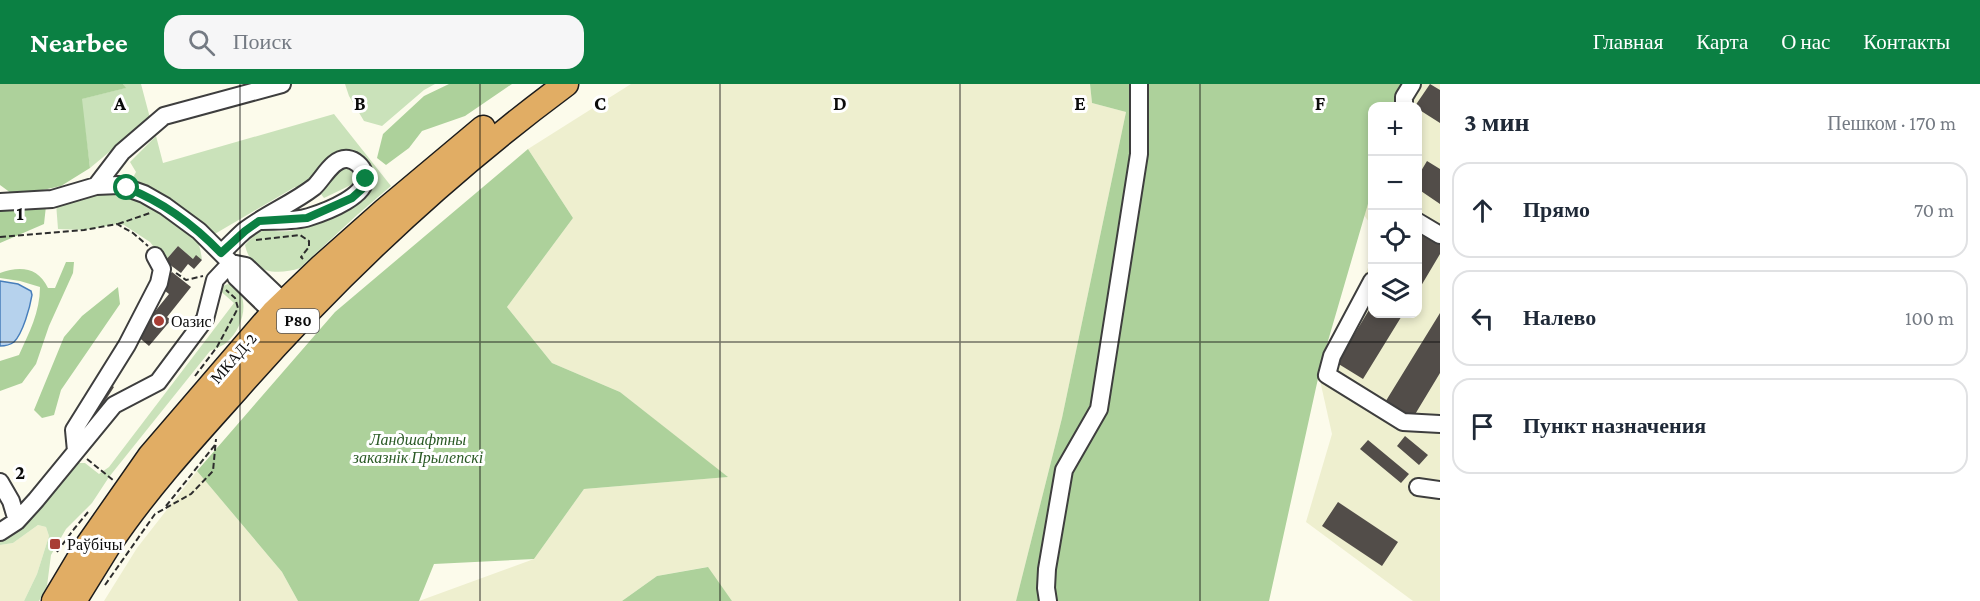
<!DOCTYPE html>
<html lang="ru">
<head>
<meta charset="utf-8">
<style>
	body { margin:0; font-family:"Crimson Pro",serif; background:#f6f6f7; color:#1f2937 }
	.controls { position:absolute; right:18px; top:18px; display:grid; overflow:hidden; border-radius:12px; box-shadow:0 3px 9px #0003 }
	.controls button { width:54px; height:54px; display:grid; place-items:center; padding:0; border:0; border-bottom:2px solid #e0e1e3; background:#fff; color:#1f2937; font:30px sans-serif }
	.stop { position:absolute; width:18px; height:18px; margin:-14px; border:4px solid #0b8043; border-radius:50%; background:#fff }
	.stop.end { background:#0b8043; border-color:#fff; box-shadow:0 2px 6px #0008 }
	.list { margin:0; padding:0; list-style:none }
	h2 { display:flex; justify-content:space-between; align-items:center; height:78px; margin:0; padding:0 24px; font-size:26px }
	h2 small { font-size:20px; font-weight:400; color:#747a83 }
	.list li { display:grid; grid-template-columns:39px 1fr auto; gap:18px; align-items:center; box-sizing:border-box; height:96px; margin:0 12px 12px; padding:0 12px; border:2px solid #e0e1e3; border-radius:18px }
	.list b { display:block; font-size:22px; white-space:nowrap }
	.list em { font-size:20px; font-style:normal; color:#747a83 }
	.icon { flex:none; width:33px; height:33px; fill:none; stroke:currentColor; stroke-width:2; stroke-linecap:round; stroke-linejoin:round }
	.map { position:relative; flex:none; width:1440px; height:517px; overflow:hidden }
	header { display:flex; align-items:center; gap:36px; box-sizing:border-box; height:84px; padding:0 30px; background:#0b8043; color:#fff }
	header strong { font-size:28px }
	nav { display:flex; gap:33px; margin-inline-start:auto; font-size:21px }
	.search { width:420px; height:54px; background:#f6f6f7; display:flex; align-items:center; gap:15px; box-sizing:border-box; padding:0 21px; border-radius:18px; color:#747a83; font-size:22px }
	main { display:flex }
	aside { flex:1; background:#fff }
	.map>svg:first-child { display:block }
</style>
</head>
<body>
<header>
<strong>Nearbee</strong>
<div class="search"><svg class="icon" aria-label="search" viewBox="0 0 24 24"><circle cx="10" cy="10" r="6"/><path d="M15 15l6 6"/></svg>Поиск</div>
<nav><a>Главная</a><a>Карта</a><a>О нас</a><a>Контакты</a></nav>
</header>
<main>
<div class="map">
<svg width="1440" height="517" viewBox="0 0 1440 517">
	<rect width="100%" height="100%" fill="#fcfbeb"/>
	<!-- farmland -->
	<path fill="#eeefcf" d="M631,0H1090L1092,19L1126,28L1062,334L1016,517H732L707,483L657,492L622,517H419L534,475L584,405L727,393L620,308L552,279L507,223L573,134L528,65Z
		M1403,0H1440V517H1413L1306,438L1332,350L1317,283L1372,176V230H1418V22H1393Z
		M1372,69V142L1352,115Z
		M197,387L282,488L298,517H104L137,464Z
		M38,441L46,443L49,452L37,490L24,517H0V461L13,459Z"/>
	<!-- green -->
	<path fill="#cae2ba" d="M123,0H141L150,34L90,84L81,15L125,4Z
		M345,0H435L424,6L382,42L364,37L349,12Z
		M334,30L391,102L357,131L300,184C276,192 251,189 245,161C264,139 265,149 290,147C301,146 350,125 359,118C362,115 365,110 368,107L343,68L331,71L300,108L295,103L213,151L129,101L136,88L130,78L156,52L163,79Z
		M344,83L350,86L354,90L353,100L324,114L321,110L338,86Z
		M97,108C103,108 109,107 115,108C134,110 183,139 195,154C200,160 201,169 202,176L196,172L193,175L178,162L165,177L150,158L124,141L117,140L84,146L58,145L56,119Z
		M228,200L235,202C251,217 242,245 227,258C223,262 216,264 210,267L109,393L92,419L66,445L51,471L47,502L39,517H24L37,490L49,452L46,443L38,441L13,459L0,461V455L76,379H85L99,390L109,383L234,219L217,204Z"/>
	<!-- forest -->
	<path fill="#add19b" d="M0,0H123L126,4L82,15L90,84L61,102L15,112L0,101Z
		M449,0H512L465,32L422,47L409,64L386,81L377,74L383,50L424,12Z
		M1090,0H1403L1397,22H1372V106L1321,281L1269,517H1016L1062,334L1126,28L1092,19Z
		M528,65L573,134L507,223L552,279L620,308L728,393L584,405L534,475L434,480L419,517H298L282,488L197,387L335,228Z
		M46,122L44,140L0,159V124Z
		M66,178H74L73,189L49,242L36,280L22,299L0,307V277L19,271C29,249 40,228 40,203L20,197L0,194V189C20,182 38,183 48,204H55Z
		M118,203L120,220L61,306L54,331L42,334L34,326L64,253L82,232Z
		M708,483L732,517H622L657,492Z"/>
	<!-- water -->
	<path fill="#b6d2ed" stroke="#477ebb" stroke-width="1.5" d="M0,197L18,200L31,207L32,211C30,223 23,249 14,258C10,261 5,262 0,262Z"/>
	<!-- building -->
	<path fill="#524d49" d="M1430,0L1440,6V39L1418,25V22H1415Z
		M1427,77L1440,85V120L1418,105V92Z
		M1420,144L1440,156V170L1418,207V148Z
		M178,162L193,175L196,171L202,176L194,185L188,180L181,189L165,177Z
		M172,188L191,203L167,233L171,236L149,262L136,251L169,210L160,203Z
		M1372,221V230H1403L1363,295L1337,279Z
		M1440,229V289L1411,337L1384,320Z
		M108,299L114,303L103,320L96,315Z
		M1405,352L1428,371L1419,381L1397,362Z
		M1368,356L1409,390L1401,399L1360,365Z
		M1338,418L1398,458L1382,482L1322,442Z"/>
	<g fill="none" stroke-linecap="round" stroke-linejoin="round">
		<!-- minor casing -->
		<g stroke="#3e3e3e" stroke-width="20">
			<path id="minor" d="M1404,22V13L1412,0
				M96,102L122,68L164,32L282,0
				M0,118L52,115L96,102L119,101L144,110L165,122L199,147L231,179L236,193L273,229
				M1418,138L1440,151
				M221,169C229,162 236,154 244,147C266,130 292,120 314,103C323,95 333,73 348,75C355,76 362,82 364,89C372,111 325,128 309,133C294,138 274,136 259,137
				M231,179L246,182L284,218
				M1372,197L1332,272L1327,291L1403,338L1440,340
				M76,367L74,346L127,261L159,199L162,185L155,172
				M0,398L11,417L17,437
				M1418,403L1440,406
				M0,448L17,437L36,416L114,321L158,298L205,235L215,196L231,179
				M1048,517L1046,504L1047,485L1064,386L1099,325L1139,70V0"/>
		</g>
		<!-- highway casing -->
		<g stroke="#1c1c1c" stroke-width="27">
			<path id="highway" d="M54,517L85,465L150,372L273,229L322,182L384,127L483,44
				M74,517C86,498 98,478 110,459C147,404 193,354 237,305C336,192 446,89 566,0"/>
		</g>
		<!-- path -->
		<path stroke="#2d2d2d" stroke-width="2" stroke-dasharray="6 3" stroke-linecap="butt" d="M118,140L150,129
			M0,153L84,146L117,140L133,149L148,162
			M256,156L300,151L309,157V163L301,173L303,175
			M176,189L186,196L203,192
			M195,292L217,263L238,224L235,214L226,206
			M87,375L113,396
			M166,422L215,361
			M57,468L74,445L88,428
			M105,501L155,430L191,410L213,387L216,355"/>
		<!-- minor -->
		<use href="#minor" stroke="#fff" stroke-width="16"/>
		<!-- highway -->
		<use href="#highway" stroke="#e1ad64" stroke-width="24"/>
	</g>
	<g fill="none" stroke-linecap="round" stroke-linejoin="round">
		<!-- route -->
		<path stroke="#0b8043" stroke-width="8" d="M127,104C163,118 194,141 221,169L245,147L259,137L307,134L352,114L362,105L366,95"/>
	</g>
	<!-- grid -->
	<path fill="none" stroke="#0b0b0b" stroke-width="1.5" stroke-opacity="0.55" d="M240,0V517M480,0V517M720,0V517M960,0V517M1200,0V517M0,258H1440"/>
	<!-- markers -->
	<g fill="#a83e35" stroke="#fff" stroke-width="2">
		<circle cx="159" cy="237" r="6"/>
		<rect x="49" y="454" width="12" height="12" rx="3"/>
	</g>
	<g text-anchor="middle" stroke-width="6" stroke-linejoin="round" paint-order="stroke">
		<!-- shield labels -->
		<rect fill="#fff" stroke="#545454" stroke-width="1.5" x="277" y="225" width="42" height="24" rx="4.5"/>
		<g font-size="15" font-weight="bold" fill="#0b0b0b">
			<text x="298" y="242">Р80</text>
		</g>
		<!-- poi labels -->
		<g font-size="16" fill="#0b0b0b" stroke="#fff" text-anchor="start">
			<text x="171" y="243">Оазис</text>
			<text x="67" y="466">Раўбічы</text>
		</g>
		<!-- street labels -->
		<g font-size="16" fill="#0b0b0b" stroke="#fff">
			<text transform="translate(233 274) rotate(-49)" y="6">МКАД-2</text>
		</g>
		<!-- park labels -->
		<g font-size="16" font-style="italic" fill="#295924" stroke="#fff">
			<text x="418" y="361">Ландшафтны<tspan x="418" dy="18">заказнік Прылепскі</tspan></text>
		</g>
	</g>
	<g font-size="20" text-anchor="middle" font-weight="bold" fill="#0b0b0b" stroke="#fff" stroke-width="6" stroke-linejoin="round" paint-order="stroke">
		<text x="120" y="26">A</text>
		<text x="360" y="26">B</text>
		<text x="600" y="26">C</text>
		<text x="840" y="26">D</text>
		<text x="1080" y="26">E</text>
		<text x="1320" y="26">F</text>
		<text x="20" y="136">1</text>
		<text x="20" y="395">2</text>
	</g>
</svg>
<div class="controls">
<button>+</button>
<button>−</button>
<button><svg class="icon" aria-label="locate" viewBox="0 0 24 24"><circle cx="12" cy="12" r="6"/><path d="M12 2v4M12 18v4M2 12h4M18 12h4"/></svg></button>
<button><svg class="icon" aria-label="layers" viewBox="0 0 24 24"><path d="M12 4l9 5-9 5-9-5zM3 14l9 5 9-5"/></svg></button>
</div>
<div class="stop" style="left:127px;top:104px"></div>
<div class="stop end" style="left:366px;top:95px"></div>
</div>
<aside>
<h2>3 мин<small>Пешком · 170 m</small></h2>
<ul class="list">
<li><svg class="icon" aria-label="ahead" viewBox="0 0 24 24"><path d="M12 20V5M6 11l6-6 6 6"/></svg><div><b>Прямо</b></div><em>70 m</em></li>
<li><svg class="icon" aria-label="left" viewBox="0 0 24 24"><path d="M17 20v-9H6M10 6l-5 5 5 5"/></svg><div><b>Налево</b></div><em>100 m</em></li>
<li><svg class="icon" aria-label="arrive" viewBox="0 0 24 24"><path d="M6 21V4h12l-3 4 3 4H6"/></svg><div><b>Пункт назначения</b></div></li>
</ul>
</aside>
</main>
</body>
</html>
